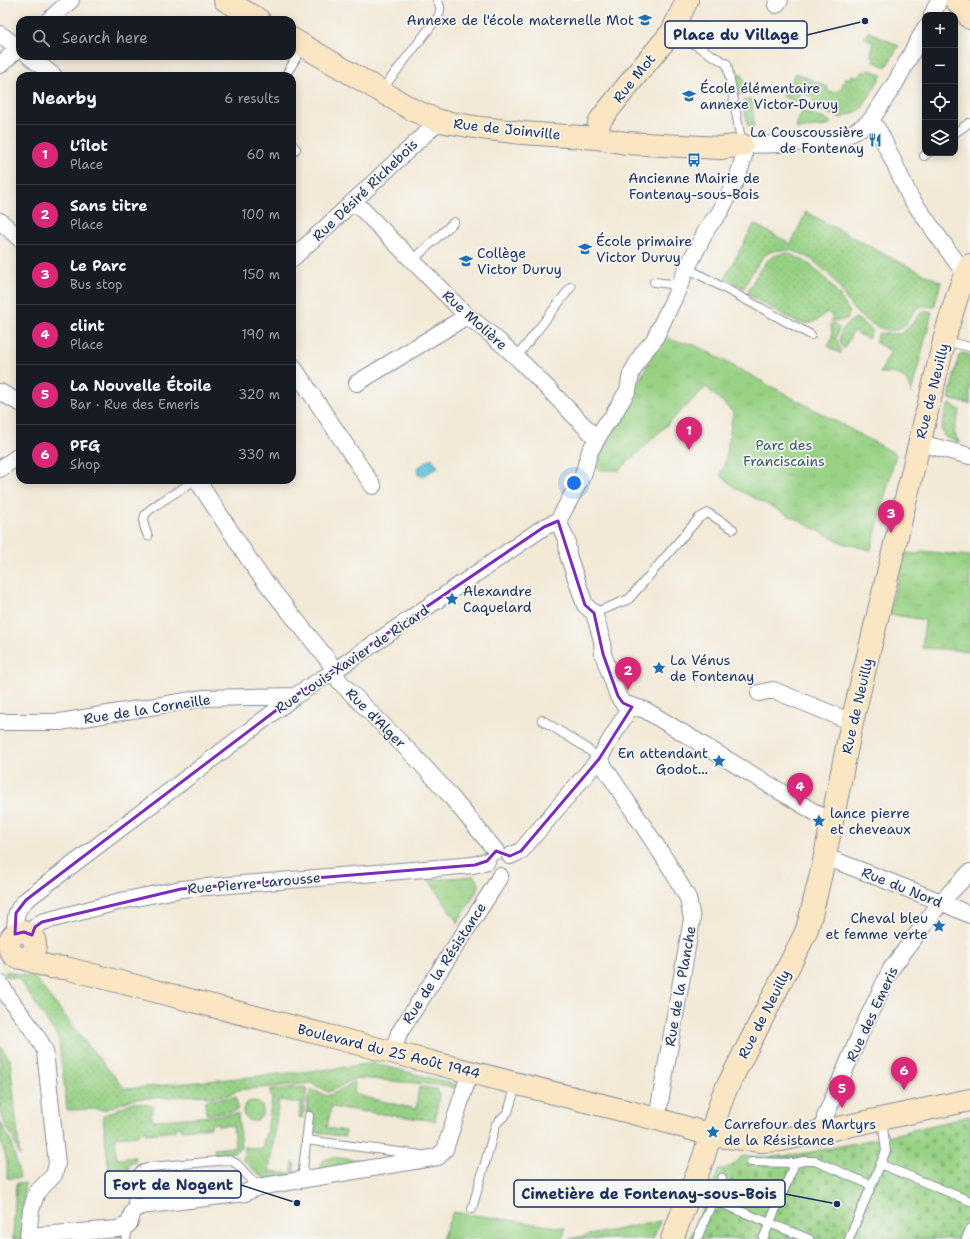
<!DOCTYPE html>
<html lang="en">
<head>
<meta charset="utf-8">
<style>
	body { margin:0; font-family:"Shantell Sans",sans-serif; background:#20242c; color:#f1f3f6 }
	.controls { position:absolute; right:12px; top:12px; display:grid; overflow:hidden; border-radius:8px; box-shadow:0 2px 10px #0003 }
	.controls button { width:36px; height:36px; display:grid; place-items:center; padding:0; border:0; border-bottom:1px solid #363941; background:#171b24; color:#f1f3f6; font:20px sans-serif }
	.you { position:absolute; left:574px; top:483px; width:14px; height:14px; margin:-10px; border:3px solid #fff; border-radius:50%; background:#1a73e8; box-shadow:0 0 0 6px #1a73e833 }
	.badge { display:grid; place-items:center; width:26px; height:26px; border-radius:50%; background:#db2777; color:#fff; font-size:13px; font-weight:700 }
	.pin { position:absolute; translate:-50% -33px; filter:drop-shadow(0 1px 2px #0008) }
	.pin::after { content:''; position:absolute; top:21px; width:14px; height:12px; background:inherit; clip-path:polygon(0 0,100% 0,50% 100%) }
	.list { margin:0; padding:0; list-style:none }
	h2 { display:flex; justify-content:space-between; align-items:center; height:52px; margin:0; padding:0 16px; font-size:17px }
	h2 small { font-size:13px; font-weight:400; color:#9ea1a6 }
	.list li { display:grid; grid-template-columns:26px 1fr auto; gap:12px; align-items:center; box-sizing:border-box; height:60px; padding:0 16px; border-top:1px solid #363941 }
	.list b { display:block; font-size:15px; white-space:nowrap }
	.list p { margin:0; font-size:13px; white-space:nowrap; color:#9ea1a6 }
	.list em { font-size:13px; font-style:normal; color:#9ea1a6 }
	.icon { flex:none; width:22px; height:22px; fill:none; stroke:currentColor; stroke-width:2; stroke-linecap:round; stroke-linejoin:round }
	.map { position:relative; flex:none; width:970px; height:1239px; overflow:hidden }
	.search { position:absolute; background:#171b24; box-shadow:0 2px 10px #0003; left:16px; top:16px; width:280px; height:44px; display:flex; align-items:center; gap:10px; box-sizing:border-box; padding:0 14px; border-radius:12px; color:#9ea1a6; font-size:15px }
	.panel { position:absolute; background:#171b24; box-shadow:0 2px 10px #0003; left:16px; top:72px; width:280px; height:412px; border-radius:12px }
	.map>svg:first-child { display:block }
</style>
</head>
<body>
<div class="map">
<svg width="970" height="1239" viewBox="0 0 970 1239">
	<defs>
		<pattern id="grass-dots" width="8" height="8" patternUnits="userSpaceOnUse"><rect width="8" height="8" fill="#98d184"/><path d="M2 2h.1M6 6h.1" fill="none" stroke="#82b474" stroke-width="1.8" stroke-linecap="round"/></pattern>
		<pattern id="cemetery-stones" width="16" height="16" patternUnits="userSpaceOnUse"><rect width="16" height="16" fill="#98d184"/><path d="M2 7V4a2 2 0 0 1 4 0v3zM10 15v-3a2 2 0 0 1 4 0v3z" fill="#82b474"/></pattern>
		<pattern id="park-tufts" width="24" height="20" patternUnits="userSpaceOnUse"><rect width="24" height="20" fill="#98d184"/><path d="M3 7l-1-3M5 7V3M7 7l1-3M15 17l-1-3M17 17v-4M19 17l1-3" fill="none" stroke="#82b474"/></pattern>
	</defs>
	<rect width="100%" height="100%" fill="#f6f6f2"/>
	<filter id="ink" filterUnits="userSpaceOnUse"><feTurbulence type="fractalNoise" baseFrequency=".025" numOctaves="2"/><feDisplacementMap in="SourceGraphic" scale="8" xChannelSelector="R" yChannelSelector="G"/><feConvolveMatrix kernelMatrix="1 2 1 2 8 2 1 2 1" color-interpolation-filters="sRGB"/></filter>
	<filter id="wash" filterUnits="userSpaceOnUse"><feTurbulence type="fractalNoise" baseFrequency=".012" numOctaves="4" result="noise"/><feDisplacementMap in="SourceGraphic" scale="16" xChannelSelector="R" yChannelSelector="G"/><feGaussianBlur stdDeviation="0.9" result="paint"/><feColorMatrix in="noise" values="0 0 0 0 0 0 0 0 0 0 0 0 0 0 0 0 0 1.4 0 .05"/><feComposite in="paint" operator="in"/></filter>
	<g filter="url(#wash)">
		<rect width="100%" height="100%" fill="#f3e9d7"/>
		<!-- grass -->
		<path fill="url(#grass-dots)" stroke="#5a8071" d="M868,31L899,46L886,67L873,61L874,57L871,55L873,42L865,38Z
			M869,69L882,75L862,108L858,111L841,118L811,107L814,98L801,92L797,102L782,96L796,73L828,87L827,90C840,96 841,88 846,77L850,79L852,75L858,76L863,71L867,73Z
			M739,73L741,74L749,91L746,93L739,95L737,94L733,78L734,75Z
			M752,99L754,126L753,127L748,126L743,103L744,101Z
			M806,212L893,259L941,282L934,307C931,307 925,305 922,306C907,310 911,336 884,329C876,327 864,320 858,314C849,306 844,294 837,284C824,268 804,249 782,250C777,250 770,251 765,255C759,260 748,280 744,288L725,278L754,224L791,244Z
			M787,253C810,261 824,275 838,294C842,300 846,307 850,312L847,319L840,321H831L833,316L826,312C817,323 808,326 794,321L747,294C757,276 763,254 787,253Z
			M925,310L932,312L911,394C908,374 898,373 880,373L891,351L875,342L879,333L900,334L907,329L922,312Z
			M856,318L872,330L868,339L853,331L844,349C834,336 844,325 856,318Z
			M831,323L835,324L839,328L836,338L841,351V354L828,346L832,339Z
			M962,353L970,355V404L952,400L950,399L949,397L959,356Z
			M951,404L960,410L954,432L959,442L945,437L941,429L947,406Z
			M6,971L35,978L87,1044L125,1089L332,1069L373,1063L461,1086L455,1088L438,1085L357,1078C346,1081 338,1089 328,1092L311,1083L237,1090C233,1097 214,1096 205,1097V1095L133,1099L104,1110L98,1109L67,1110L59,1042L57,1036L20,981L17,978L5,976Z
			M0,1046L10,1059L20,1157L13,1138L2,1119L0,1110Z
			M353,1082L355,1083L354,1092L364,1097L416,1109L419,1087L438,1089L437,1093L439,1094L435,1121L331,1107L327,1128L345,1131V1137L315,1132L313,1121L314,1114L306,1113C307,1105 307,1097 312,1090L327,1096L341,1090L348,1085Z
			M305,1087L307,1089L302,1118L299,1117L301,1103L279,1100L269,1171L291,1174L293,1162L295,1164L294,1174L268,1179L262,1177L243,1160L244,1147L262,1149L265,1134H267L272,1099L270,1091L271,1089H275Z
			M236,1097L238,1108L237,1110L232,1112L207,1114L206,1113L205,1102L207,1100Z
			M133,1102L154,1106L151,1115L153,1120H158L238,1114L241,1147L235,1152L215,1154L214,1149L235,1147L233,1125L218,1126V1123L211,1124V1127L182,1130V1127L175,1128V1131L146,1134V1131H139V1135L115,1137L117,1159L135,1157V1161L129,1165L127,1180L110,1182L103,1116Z
			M0,1121L12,1144L20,1178H7V1162L4,1151L0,1141Z
			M329,1158H339L367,1161L319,1171L323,1161Z
			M25,1183L22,1212L21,1239H13L16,1184Z"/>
		<!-- cemetery -->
		<path fill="url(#cemetery-stones)" stroke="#5a8071" d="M970,1116V1239H690L719,1169C731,1169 734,1164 742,1156L774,1157L807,1153L884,1137Z"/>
		<!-- park -->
		<path fill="url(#park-tufts)" stroke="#5a8071" d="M802,111L830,121V124L828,126L797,129L796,126Z
			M663,335L674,341L693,344L896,454L871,550L843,543L737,489L720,475L725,463L733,412L706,387L620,470H601L594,467Z
			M920,551L970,556V651L922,648L925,620L889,614L905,553L919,554Z
			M474,876L479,884V887L458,923L429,880Z
			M243 1111a10 10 0 1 1 20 0a10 10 0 1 1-20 0Z"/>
		<!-- garden -->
		<path fill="#98d184" stroke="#5a8071" d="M453,1212L565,1228L563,1239H442Z
			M660,1221L653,1239H569Z"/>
		<!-- water -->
		<path fill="#5abfd8" stroke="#3a779b" d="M432,458L438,467L422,477L421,475H418L417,468Z"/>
	</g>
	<g filter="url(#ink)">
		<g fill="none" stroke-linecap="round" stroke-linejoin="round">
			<!-- lane casing -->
			<g stroke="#878c9a" stroke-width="10">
				<path id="lane" d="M673,32L727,64L742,145
					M285,76L303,47
					M381,91L438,17C441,10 441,6 437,0
					M955,133L969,123
					M292,144L296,149L292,153
					M924,156L928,153
					M413,260L454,222
					M687,268L811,335
					M654,282L671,284L678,287
					M945,341L970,347
					M516,358L571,287
					M148,536C145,529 142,523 145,515C149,507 187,486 196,480
					M594,613L629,599L699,518L708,513L733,529
					M542,720L585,747L599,759
					M306,1140L422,1155
					M751,1162L795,1163L804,1161H815L871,1185
					M880,1164L970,1201
					M302,1179L309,1116
					M713,1200L809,1239
					M472,1209L496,1124L508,1112L516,1085
					M133,1211C132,1200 129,1178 141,1170C143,1169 148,1168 150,1167L229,1160L237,1164L258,1187
					M126,1239L129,1224
					M697,1239L722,1178
					M763,1239L795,1163
					M849,1239L886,1151L882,1120
					M966,1239L970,1229"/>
			</g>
			<!-- street casing -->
			<g stroke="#878c9a" stroke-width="18">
				<path id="street" d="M776,5L780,0
					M932,15L939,0
					M49,20L71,0
					M0,34L20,49
					M29,56L54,76
					M0,65L20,47
					M871,120L880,133L910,197L965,274L970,279
					M354,201L467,316C516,351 555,397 597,439
					M0,221L20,239
					M292,259L439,121
					M292,365L373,486
					M357,383L467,316
					M0,392L20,403
					M920,443L970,456
					M0,469L20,455
					M197,480L256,570L328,660L340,682L417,759L447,792L496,851
					M558,521L567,541L568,555L585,605L594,613L602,640L603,654L618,696L623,703L645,710L831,822
					M759,693L773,690L852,722
					M0,722H60L204,698L295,696
					M599,759L667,862L688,898L692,919L657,1119
					M510,856L521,851L599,759L627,712L632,707
					M834,860L941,902L970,915
					M15,934C16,917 14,912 26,900L295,696L334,671L544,527L558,521L583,475L590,451L605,425L612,417L628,390L631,374L642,354L654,340L675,296L687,268L708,227L720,212L738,176L744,156L742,145L782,144L834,140L852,133L862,127L871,120L896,82L925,28
					M32,935L35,927L42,922L121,901L181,889L473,865L487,861
					M0,983C13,1008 34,1026 45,1051L57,1164L54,1175L37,1192L31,1210L28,1236L118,1229L129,1224L133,1211L141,1206L245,1193L258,1187L438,1157L445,1149L470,1072
					M393,1052L399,1033L494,887L500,876
					M824,1131L825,1117L861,1032L891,969L941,902L970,872"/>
			</g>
			<!-- secondary casing -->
			<g stroke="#878c9a" stroke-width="24">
				<path id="secondary" d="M225,0L259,20
					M956,0L970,18
					M292,39L413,110L439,121L481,128L522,133L597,138L626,143L720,148L742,145
					M597,138L599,123L601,119L636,75L672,32L687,0
					M9 945a13 13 0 1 1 26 0a13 13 0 1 1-26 0Z
					M23,958L50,967L66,968L375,1048L657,1119L711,1135L760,1141L781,1140L970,1100
					M672,1239L703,1159L723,1095L800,944L806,932L811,915L824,861L852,722L947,329C954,308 959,285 970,265"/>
			</g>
			<!-- lane -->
			<use href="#lane" stroke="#fff" stroke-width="8"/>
			<!-- street -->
			<use href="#street" stroke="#fff" stroke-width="16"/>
			<!-- secondary -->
			<use href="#secondary" stroke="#fbe6c4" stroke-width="22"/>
		</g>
	</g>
	<!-- marked area -->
	<path fill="none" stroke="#7b2cbf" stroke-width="3" stroke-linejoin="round" d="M558,521L585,605L594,613L603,654L618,696L623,703L632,707L599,759L521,851L510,856L496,851L487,861L475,865L181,889L42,922L35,927L32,935L24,932L15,934L16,913L26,900L295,696L544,527Z"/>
	<!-- icons -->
	<defs>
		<g id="school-bare" transform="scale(1.08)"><path d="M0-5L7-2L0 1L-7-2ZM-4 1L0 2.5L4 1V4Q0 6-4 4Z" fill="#1f6fb2" stroke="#f6f6f2" stroke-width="2.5" paint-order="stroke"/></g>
		<g id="restaurant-bare" transform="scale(1.08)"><path d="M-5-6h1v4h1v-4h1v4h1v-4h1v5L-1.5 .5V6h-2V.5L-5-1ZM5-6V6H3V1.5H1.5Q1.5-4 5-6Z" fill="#1f6fb2" stroke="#f6f6f2" stroke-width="2.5" paint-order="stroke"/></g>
		<g id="bus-bare" transform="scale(1.08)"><path d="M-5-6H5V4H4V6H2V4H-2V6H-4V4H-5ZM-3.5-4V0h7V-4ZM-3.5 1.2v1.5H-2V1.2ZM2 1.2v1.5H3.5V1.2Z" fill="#1f6fb2" stroke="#f6f6f2" stroke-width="2.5" paint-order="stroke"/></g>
		<g id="sight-bare" transform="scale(1.08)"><path d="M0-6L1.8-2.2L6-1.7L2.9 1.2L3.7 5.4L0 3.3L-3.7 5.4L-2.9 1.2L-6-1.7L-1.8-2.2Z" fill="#1f6fb2" stroke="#f6f6f2" stroke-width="2.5" paint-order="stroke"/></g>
	</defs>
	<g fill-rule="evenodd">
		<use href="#school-bare" x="645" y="20"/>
		<use href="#school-bare" x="689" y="96"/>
		<use href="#restaurant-bare" x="875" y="140"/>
		<use href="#bus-bare" x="694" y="160"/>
		<use href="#school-bare" x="585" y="249"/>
		<use href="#school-bare" x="466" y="261"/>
		<use href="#sight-bare" x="452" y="599"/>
		<use href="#sight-bare" x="659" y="668"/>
		<use href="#sight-bare" x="719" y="761"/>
		<use href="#sight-bare" x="819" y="821"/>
		<use href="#sight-bare" x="939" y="926"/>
		<use href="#sight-bare" x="713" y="1132"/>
	</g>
	<g text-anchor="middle" stroke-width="3.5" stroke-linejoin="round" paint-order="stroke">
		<!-- poi labels -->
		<g font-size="14" fill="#1b2f5e" stroke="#f6f6f2" text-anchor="start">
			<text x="634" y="25" text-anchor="end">Annexe de l'école maternelle Mot</text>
			<text x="700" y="93">École élémentaire<tspan x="700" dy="16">annexe Victor-Duruy</tspan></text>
			<text x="864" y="137" text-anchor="end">La Couscoussière<tspan x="864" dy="16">de Fontenay</tspan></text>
			<text x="694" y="183" text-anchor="middle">Ancienne Mairie de<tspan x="694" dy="16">Fontenay-sous-Bois</tspan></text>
			<text x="596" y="246">École primaire<tspan x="596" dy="16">Victor Duruy</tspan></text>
			<text x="477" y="258">Collège<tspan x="477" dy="16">Victor Duruy</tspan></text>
			<text x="463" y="596">Alexandre<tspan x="463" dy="16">Caquelard</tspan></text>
			<text x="670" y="665">La Vénus<tspan x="670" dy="16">de Fontenay</tspan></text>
			<text x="708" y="758" text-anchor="end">En attendant<tspan x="708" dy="16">Godot...</tspan></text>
			<text x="830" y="818">lance pierre<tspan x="830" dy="16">et cheveaux</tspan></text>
			<text x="928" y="923" text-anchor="end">Cheval bleu<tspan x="928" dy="16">et femme verte</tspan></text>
			<text x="724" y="1129">Carrefour des Martyrs<tspan x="724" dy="16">de la Résistance</tspan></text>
		</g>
		<!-- street labels -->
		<g font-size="14" fill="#1b2f5e" stroke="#f6f6f2">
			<text transform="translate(634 78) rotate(-51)" y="5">Rue Mot</text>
			<text transform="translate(507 129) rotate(6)" y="5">Rue de Joinville</text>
			<text transform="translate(365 190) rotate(-44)" y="5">Rue Désiré Richebois</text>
			<text transform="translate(475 320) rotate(42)" y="5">Rue Molière</text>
			<text transform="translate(932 391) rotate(-76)" y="5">Rue de Neuilly</text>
			<text transform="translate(352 659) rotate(-34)" y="5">Rue Louis-Xavier de Ricard</text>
			<text transform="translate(857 706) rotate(-77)" y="5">Rue de Neuilly</text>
			<text transform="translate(147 709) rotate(-9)" y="5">Rue de la Corneille</text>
			<text transform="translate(376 718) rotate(45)" y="5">Rue d'Alger</text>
			<text transform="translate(254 883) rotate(-5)" y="5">Rue Pierre Larousse</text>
			<text transform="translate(902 887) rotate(22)" y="5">Rue du Nord</text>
			<text transform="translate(444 963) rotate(-57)" y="5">Rue de la Résistance</text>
			<text transform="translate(680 986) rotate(-80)" y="5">Rue de la Planche</text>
			<text transform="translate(764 1014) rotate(-63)" y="5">Rue de Neuilly</text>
			<text transform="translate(872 1014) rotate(-65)" y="5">Rue des Emeris</text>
			<text transform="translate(389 1051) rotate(14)" y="5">Boulevard du 25 Août 1944</text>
		</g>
		<!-- park labels -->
		<g font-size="14" fill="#3a5868" stroke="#f6f6f2">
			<text x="784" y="450">Parc des<tspan x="784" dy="16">Franciscains</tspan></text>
		</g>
	</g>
	<!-- callouts -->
	<path fill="none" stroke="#1b2f5e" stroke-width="1.5" d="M865 21L807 35M297 1203L241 1185M837 1204L785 1194"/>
	<g fill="#1b2f5e" stroke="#f6f6f2" stroke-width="1.5">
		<circle cx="865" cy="21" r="4"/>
		<circle cx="297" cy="1203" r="4"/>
		<circle cx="837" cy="1204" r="4"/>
	</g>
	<g fill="#f6f6f2" stroke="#1b2f5e" stroke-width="1.5">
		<rect x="665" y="21" width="142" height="27" rx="4"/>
		<rect x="105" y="1171" width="136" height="27" rx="4"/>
		<rect x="514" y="1180" width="271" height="27" rx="4"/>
	</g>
	<g font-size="15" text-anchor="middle" font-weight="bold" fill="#1b2f5e">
		<text x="736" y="40">Place du Village</text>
		<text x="173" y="1190">Fort de Nogent</text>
		<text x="649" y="1199">Cimetière de Fontenay-sous-Bois</text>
	</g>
</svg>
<div class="controls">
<button>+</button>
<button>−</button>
<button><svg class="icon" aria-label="locate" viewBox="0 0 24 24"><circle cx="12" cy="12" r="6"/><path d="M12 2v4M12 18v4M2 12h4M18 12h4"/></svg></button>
<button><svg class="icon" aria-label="layers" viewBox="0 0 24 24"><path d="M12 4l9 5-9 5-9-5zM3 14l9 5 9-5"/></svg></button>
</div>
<div class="you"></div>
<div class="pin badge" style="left:689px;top:450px">1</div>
<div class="pin badge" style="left:628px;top:690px">2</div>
<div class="pin badge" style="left:891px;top:533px">3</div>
<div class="pin badge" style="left:800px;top:806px">4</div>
<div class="pin badge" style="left:842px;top:1108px">5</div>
<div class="pin badge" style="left:904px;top:1090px">6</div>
<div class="search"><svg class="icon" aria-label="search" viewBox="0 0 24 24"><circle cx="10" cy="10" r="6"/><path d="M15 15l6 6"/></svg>Search here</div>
<section class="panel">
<h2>Nearby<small>6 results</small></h2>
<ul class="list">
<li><span class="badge">1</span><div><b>L'îlot</b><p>Place</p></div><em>60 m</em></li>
<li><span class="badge">2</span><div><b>Sans titre</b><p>Place</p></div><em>100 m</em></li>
<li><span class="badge">3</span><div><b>Le Parc</b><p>Bus stop</p></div><em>150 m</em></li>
<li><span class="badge">4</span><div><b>clint</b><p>Place</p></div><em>190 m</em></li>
<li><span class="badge">5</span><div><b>La Nouvelle Étoile</b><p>Bar · Rue des Emeris</p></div><em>320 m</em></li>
<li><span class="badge">6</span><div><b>PFG</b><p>Shop</p></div><em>330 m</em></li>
</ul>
</section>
</div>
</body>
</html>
